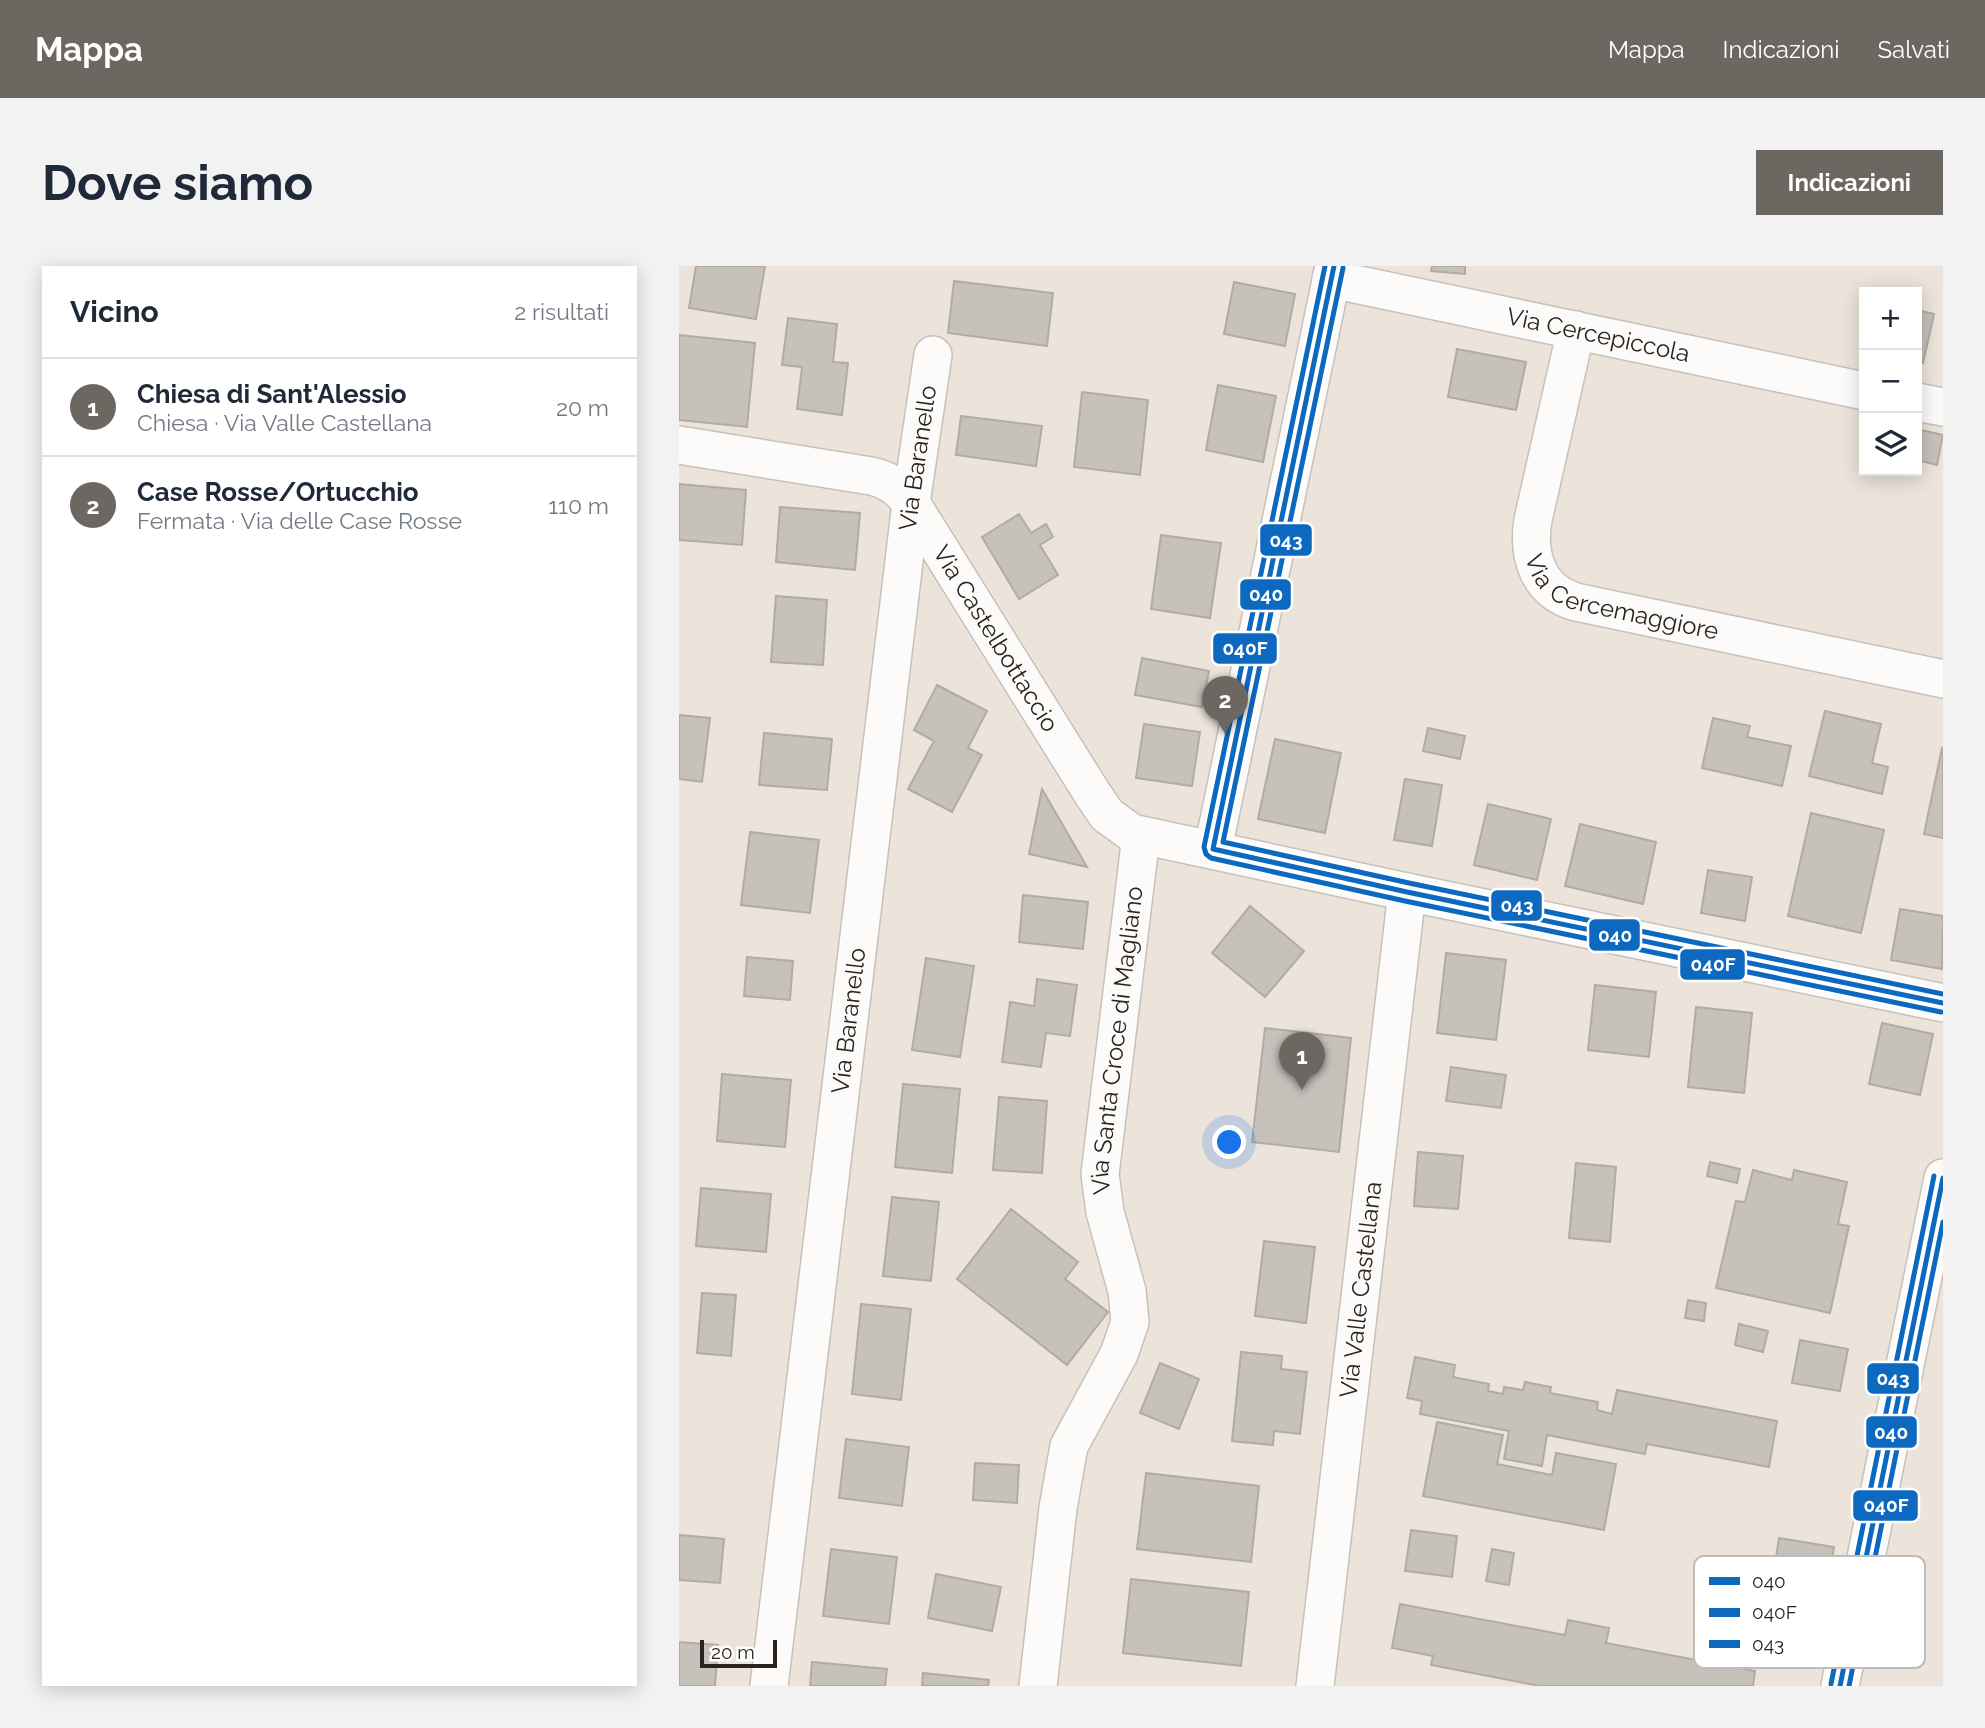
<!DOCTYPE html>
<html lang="it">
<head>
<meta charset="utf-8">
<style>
	body { margin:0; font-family:Raleway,sans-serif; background:#f2f2f3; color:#1f2937 }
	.controls { position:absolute; right:21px; top:21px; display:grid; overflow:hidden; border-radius:0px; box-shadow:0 4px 18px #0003 }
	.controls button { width:63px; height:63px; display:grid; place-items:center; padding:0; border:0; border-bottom:2px solid #e0e1e3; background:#fff; color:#1f2937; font:35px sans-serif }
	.scale { position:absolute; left:21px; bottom:18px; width:77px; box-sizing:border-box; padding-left:7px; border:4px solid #29241f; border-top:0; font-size:19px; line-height:24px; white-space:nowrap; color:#29241f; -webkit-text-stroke:5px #fff; paint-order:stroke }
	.you { position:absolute; left:551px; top:877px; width:24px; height:24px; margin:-18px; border:5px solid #fff; border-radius:50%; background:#1a73e8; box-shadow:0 0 0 10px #1a73e833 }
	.badge { display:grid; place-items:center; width:46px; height:46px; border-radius:50%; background:#6d6761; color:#fff; font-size:23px; font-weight:700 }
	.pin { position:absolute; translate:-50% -58px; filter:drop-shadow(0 2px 4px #0008) }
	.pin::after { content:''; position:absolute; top:37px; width:24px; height:21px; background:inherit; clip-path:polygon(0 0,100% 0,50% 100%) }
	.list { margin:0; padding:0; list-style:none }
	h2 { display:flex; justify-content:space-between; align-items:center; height:91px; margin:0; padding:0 28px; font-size:30px }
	h2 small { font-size:23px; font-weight:400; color:#747a83 }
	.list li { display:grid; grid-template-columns:46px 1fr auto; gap:21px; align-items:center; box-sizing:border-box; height:98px; padding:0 28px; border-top:2px solid #e0e1e3 }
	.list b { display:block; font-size:26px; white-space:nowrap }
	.list p { margin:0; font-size:23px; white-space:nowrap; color:#747a83 }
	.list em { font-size:23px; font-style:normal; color:#747a83 }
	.icon { flex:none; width:38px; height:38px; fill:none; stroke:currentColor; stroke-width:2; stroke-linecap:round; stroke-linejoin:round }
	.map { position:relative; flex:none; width:1264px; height:1420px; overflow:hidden; border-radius:0px }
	header { display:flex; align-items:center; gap:42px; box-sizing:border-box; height:98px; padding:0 35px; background:#6d6761; color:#fff }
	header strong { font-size:33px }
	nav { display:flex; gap:38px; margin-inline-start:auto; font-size:24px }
	.intro { display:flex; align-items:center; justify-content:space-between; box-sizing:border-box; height:168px; padding:0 42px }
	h1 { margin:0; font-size:49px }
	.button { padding:18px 32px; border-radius:0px; background:#6d6761; color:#fff; font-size:24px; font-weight:700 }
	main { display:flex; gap:42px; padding:0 42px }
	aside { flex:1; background:#fff; border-radius:0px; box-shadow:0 4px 18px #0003 }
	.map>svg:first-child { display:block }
</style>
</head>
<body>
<header>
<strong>Mappa</strong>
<nav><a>Mappa</a><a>Indicazioni</a><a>Salvati</a></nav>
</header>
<div class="intro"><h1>Dove siamo</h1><a class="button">Indicazioni</a></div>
<main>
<aside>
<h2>Vicino<small>2 risultati</small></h2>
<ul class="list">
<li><span class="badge">1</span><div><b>Chiesa di Sant'Alessio</b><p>Chiesa · Via Valle Castellana</p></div><em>20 m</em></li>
<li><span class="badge">2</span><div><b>Case Rosse/Ortucchio</b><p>Fermata · Via delle Case Rosse</p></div><em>110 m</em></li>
</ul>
</aside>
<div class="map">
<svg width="1264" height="1420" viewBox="0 0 1264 1420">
	<rect width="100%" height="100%" fill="#ece4db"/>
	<!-- building -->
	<path fill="#c7c1bb" stroke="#b2aba5" stroke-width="2" d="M17,0H86L77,53L10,42Z
		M753,0H786V8L752,5Z
		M275,15L374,27L368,80L269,67Z
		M555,16L616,28L606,80L545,68Z
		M1238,44L1255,48L1244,97L1238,96Z
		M109,52L158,58L154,96L169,97L163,149L118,143L123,101L103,99Z
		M0,69L76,77L68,161L0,154Z
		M778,83L847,96L837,144L769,131Z
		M539,119L597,130L584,196L527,184Z
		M403,126L469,134L461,209L395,201Z
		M282,150L363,160L357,200L277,189Z
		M1238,163L1264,169L1258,199L1238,194Z
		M0,218L67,224L63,279L0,274Z
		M101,241L181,247L176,304L97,296Z
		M340,248L352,267L367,258L374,271L361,279L379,309L340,333L303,271Z
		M482,269L542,277L531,352L472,343Z
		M97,330L148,334L144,399L92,396Z
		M463,392L530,405L523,441L456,429Z
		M258,419L308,445L289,482L303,489L273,546L229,523L255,475L235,464Z
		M1146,445L1202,458L1193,497L1209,501L1203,528L1130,510Z
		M0,449L31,452L23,516L0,513Z
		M1034,452L1071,460L1068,471L1112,480L1103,520L1023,502Z
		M465,458L521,466L513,520L457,512Z
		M749,462L786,470L781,493L744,485Z
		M85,467L153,473L148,524L80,519Z
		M596,473L662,487L646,567L579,553Z
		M1263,482L1264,483V572L1245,568Z
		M726,513L763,519L753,580L715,574Z
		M363,523L408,601L350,588Z
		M809,538L872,553L858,614L795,599Z
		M1132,547L1205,564L1182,667L1109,650Z
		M901,558L977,576L964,638L886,620Z
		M71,566L140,574L131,647L62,639Z
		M1029,604L1073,611L1066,655L1022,647Z
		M344,629L409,636L404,683L340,676Z
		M571,640L625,685L586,731L533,687Z
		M1221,643L1264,650L1263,703L1212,694Z
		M767,687L827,694L817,774L758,767Z
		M68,691L114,695L111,734L65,730Z
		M247,692L295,700L281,791L233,784Z
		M358,713L398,719L391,770L367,767L362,801L323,796L331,736L355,740Z
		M916,719L977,726L970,791L909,784Z
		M1017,741L1073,747L1065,827L1009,821Z
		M1203,757L1254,768L1241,829L1190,818Z
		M586,762L672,772L660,886L573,876Z
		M772,801L827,809L822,842L767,835Z
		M43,808L112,814L106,881L38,875Z
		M224,818L281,823L273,907L216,901Z
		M320,831L368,835L363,907L314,904Z
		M739,886L784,890L779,943L735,940Z
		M1031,896L1061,903L1058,917L1028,910Z
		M897,897L937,901L931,976L890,972Z
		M1074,904L1113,914L1115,904L1168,916L1159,958L1170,960L1151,1047L1037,1022L1057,935L1066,936Z
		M22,922L92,928L87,986L17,980Z
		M213,931L260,936L252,1015L204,1010Z
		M332,943L399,996L386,1013L429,1046L388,1099L278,1013Z
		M585,975L636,981L627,1057L576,1050Z
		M23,1027L57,1029L52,1090L18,1087Z
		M1009,1034L1027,1037L1025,1055L1006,1052Z
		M182,1038L232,1043L222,1134L173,1128Z
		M1060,1058L1089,1065L1084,1086L1056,1079Z
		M1121,1074L1169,1083L1161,1125L1113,1117Z
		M562,1086L603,1090L602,1103L628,1106L621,1168L595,1165L594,1179L553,1175Z
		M736,1091L776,1099L774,1111L810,1118L809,1125L824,1128L825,1121L844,1124L846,1116L872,1121L871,1127L919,1136L918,1144L933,1148L938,1124L1098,1155L1090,1201L968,1178L966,1188L868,1169L863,1200L825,1193L830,1165L741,1148L743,1135L728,1132Z
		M481,1097L520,1113L500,1163L461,1147Z
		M758,1156L824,1169L818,1198L873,1209L877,1187L937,1198L925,1264L744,1230Z
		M167,1173L230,1181L223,1240L160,1232Z
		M296,1197L340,1199L338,1237L294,1234Z
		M467,1207L580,1220L572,1296L458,1283Z
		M732,1264L778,1270L773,1311L726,1305Z
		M0,1269L45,1273L41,1317L0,1314Z
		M1100,1272L1155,1281L1150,1314L1136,1312L1134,1326L1145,1328L1140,1361L1088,1353Z
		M152,1283L218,1291L210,1358L144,1350Z
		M813,1283L835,1287L830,1319L807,1315Z
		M257,1308L322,1321L313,1365L249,1352Z
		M452,1313L570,1326L562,1400L444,1387Z
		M721,1338L886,1369L889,1354L930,1362L927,1377L1076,1405L1074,1420H861L752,1399L754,1390L713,1382Z
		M0,1376L39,1379L36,1420H0Z
		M133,1396L208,1403L206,1420H131Z
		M244,1407L310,1414L309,1420H243Z"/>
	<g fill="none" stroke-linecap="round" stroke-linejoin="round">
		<!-- minor casing -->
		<g stroke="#c7c1ba" stroke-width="40">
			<g id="minor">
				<path id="s1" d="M652,13L1185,125"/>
				<path id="s2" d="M897,64L854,254C848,290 859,325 897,336L1264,413"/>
				<path d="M1238,136L1264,141"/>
				<path id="s3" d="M0,179L192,210C209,213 221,222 232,237L413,527L428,549L453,567L728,626L1264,737"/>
				<path d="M534,583L655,0"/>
				<path id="s4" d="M90,1420L232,237L254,89"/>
				<path id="s5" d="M359,1420L379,1242L390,1180L440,1088L451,1056L448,1025L426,946L421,908L462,570"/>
				<path id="s6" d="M636,1420L728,626"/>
				<path d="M1161,1420L1264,912"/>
			</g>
		</g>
		<!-- minor -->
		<use href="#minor" stroke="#fcfbfa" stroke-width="37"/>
		<!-- bus-1 casing -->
		<g stroke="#fff" stroke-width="10">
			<path id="bus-1" d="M655,0L534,583L728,626L1264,737
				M1161,1420L1264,912"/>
		</g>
		<!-- bus-2 casing -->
		<g stroke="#fff" stroke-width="10">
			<path id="bus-2" d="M646,0L525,581L527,588L532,592L726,635L1262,746
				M1170,1420L1264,956"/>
		</g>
		<!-- bus-3 casing -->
		<g stroke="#fff" stroke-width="10">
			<path id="bus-3" d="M664,2L544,576L730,617L1264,728
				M1152,1418L1255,910"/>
		</g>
		<!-- bus-1 -->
		<use href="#bus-1" stroke="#0c69bf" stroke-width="5"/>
		<!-- bus-2 -->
		<use href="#bus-2" stroke="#0c69bf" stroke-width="5"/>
		<!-- bus-3 -->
		<use href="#bus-3" stroke="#0c69bf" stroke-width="5"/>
	</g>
	<g text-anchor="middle" stroke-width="5" stroke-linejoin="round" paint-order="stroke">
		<!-- street labels -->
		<g font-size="24" fill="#29241f" stroke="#fff">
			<text dy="8" stroke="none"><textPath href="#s1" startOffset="273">Via Cercepiccola</textPath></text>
			<text dy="8" stroke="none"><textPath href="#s4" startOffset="1237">Via Baranello</textPath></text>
			<text dy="8" stroke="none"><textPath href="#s2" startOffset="336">Via Cercemaggiore</textPath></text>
			<text dy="8" stroke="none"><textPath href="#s3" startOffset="404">Via Castelbottaccio</textPath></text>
			<text dy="8" stroke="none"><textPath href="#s4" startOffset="670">Via Baranello</textPath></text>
			<text dy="8" stroke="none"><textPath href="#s5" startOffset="667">Via Santa Croce di Magliano</textPath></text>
			<text dy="8" stroke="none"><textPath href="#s6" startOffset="399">Via Valle Castellana</textPath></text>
		</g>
	</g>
	<!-- legend -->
	<rect x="1015" y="1290" width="231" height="112" rx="10" fill="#fff" stroke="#bfbdbc" stroke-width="2"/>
	<rect x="1030" y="1311" width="31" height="8" fill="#0c69bf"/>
	<rect x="1030" y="1342" width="31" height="9" fill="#0c69bf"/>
	<rect x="1030" y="1374" width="31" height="8" fill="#0c69bf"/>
	<g font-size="19" fill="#29241f">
		<text x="1073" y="1322">040</text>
		<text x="1073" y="1353">040F</text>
		<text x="1073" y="1385">043</text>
	</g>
	<g stroke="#fff" stroke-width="2.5">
		<rect x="580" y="257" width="54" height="34" rx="7" fill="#0c69bf"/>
		<rect x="560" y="312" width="53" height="33" rx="7" fill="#0c69bf"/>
		<rect x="533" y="366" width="66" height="33" rx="7" fill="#0c69bf"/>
		<rect x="811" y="623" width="53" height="33" rx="7" fill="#0c69bf"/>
		<rect x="909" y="652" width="53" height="34" rx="7" fill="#0c69bf"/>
		<rect x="1000" y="682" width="67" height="33" rx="7" fill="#0c69bf"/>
		<rect x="1187" y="1096" width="54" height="33" rx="7" fill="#0c69bf"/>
		<rect x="1186" y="1149" width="53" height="34" rx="7" fill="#0c69bf"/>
		<rect x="1173" y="1223" width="67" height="33" rx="7" fill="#0c69bf"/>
	</g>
	<g font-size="19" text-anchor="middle" font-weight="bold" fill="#fff">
		<text x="607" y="281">043</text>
		<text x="587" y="335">040</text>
		<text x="566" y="389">040F</text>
		<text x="838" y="646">043</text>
		<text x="936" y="676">040</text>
		<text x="1034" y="705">040F</text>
		<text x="1214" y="1119">043</text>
		<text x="1212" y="1173">040</text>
		<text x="1207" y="1246">040F</text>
	</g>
</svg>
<div class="controls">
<button>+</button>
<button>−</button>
<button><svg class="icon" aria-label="layers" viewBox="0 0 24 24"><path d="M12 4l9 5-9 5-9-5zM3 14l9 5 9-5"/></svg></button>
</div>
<div class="scale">20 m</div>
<div class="you"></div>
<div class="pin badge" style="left:623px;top:824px">1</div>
<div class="pin badge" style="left:546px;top:468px">2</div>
</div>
</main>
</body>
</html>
